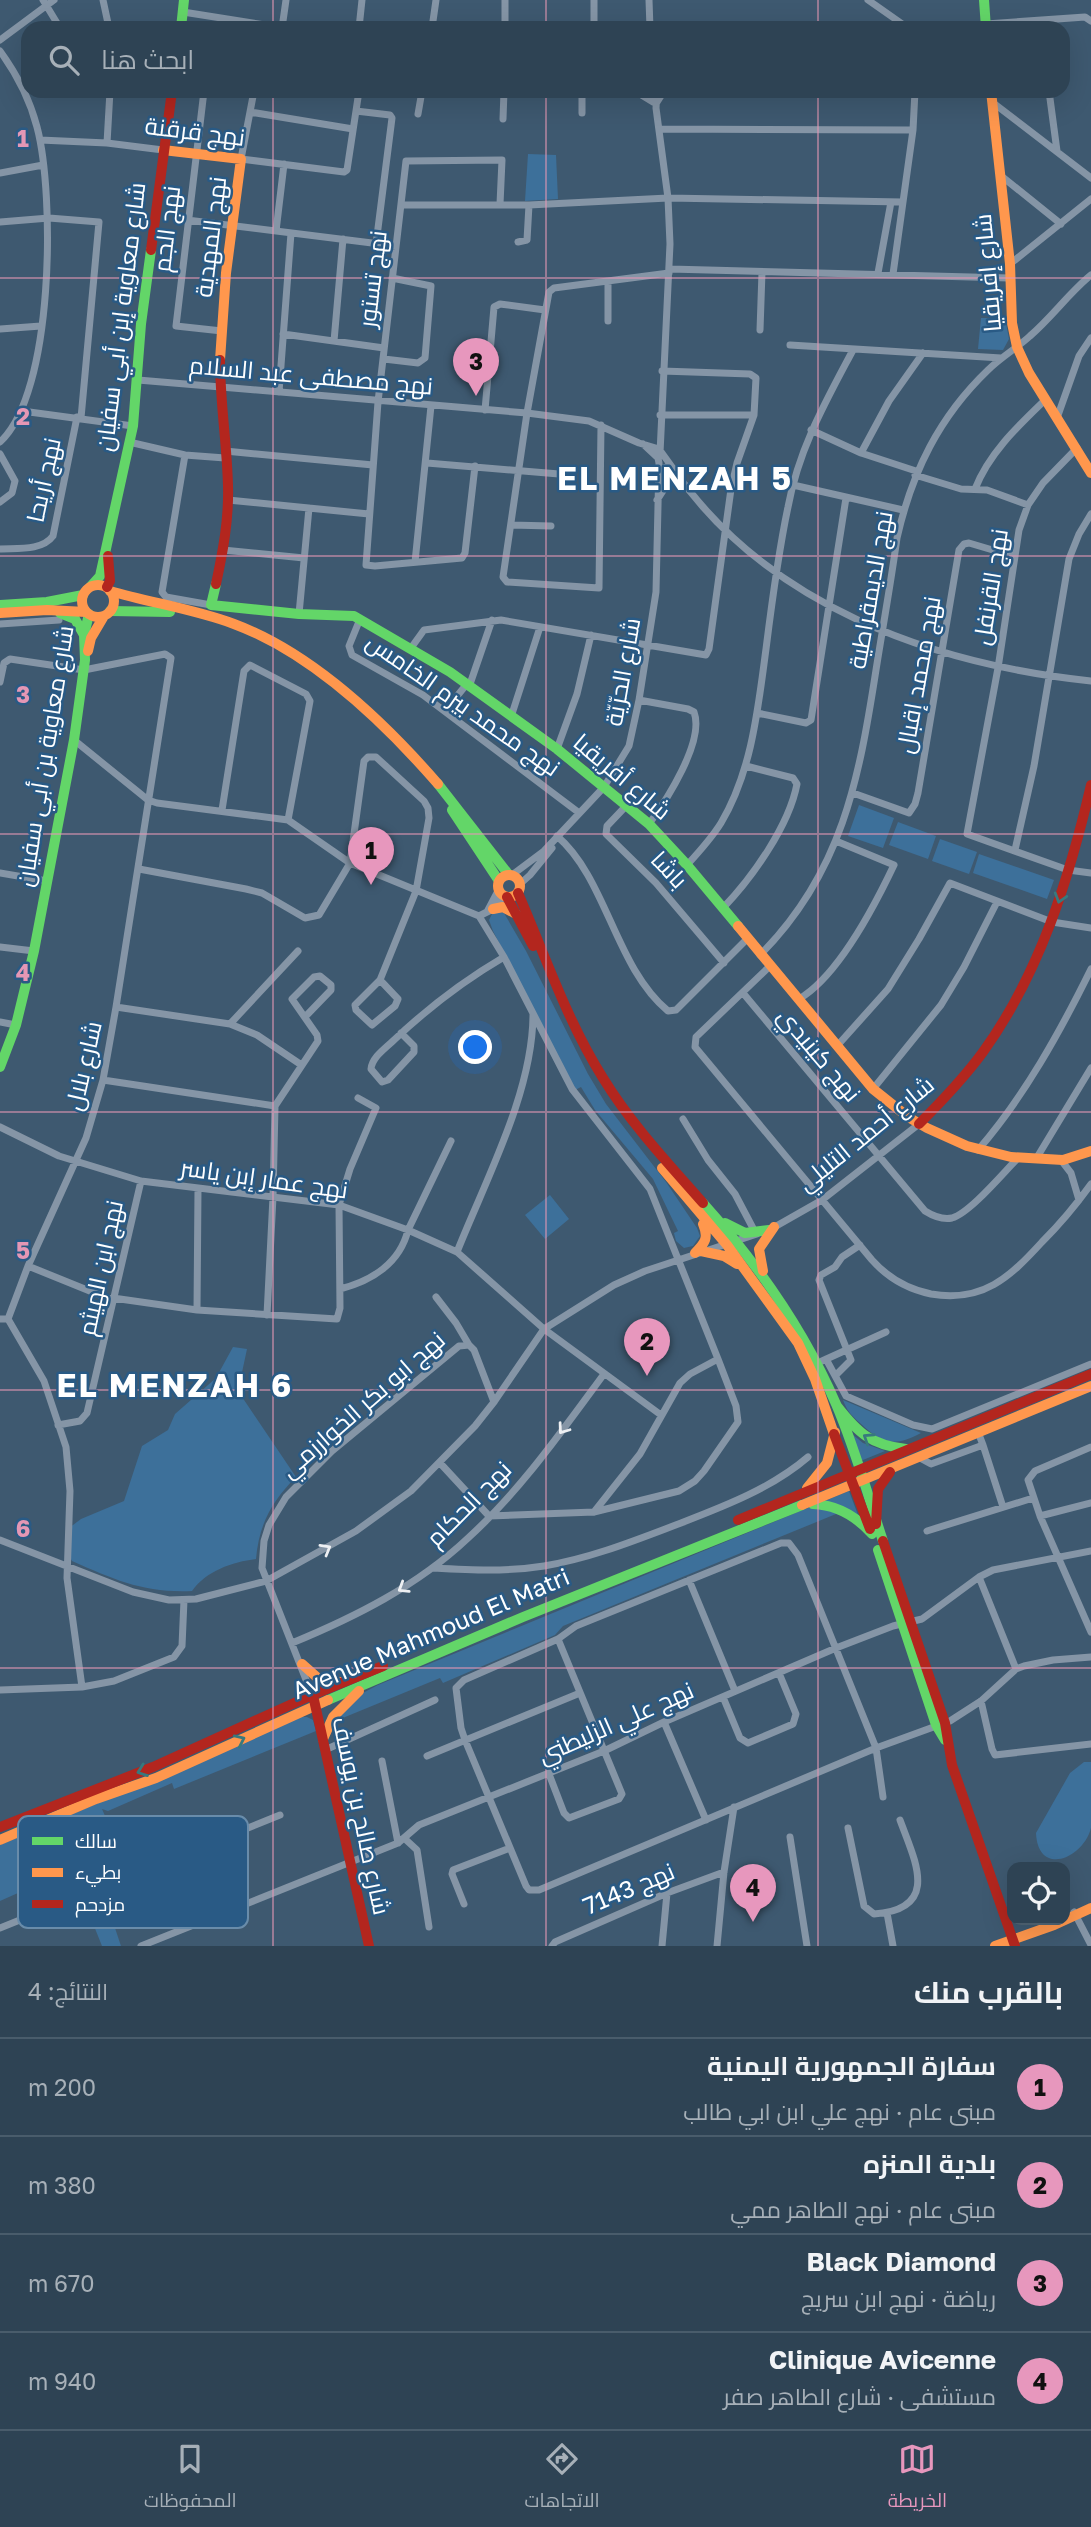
<!DOCTYPE html>
<html lang="ar">
<head>
<meta charset="utf-8">
<style>
	body { margin:0; font-family:"Golos Text",Cairo,sans-serif; background:#364a5a; color:#f1f3f6; direction:rtl }
	.controls { position:absolute; right:21px; bottom:21px; display:grid; overflow:hidden; border-radius:14px; box-shadow:0 7px 28px #0002 }
	.controls button { width:63px; height:63px; display:grid; place-items:center; padding:0; border:0; border-bottom:2px solid #495c6b; background:#2e4354; color:#f1f3f6; font:35px sans-serif }
	.you { position:absolute; left:476px; top:1048px; width:24px; height:24px; margin:-18px; border:5px solid #fff; border-radius:50%; background:#1a73e8; box-shadow:0 0 0 10px #1a73e833 }
	.badge { display:grid; place-items:center; width:46px; height:46px; border-radius:50%; background:#e797bd; color:#111; font-size:23px; font-weight:700 }
	.pin { position:absolute; translate:-50% -58px; filter:drop-shadow(0 2px 4px #0008) }
	.pin::after { content:''; position:absolute; top:37px; width:24px; height:21px; background:inherit; clip-path:polygon(0 0,100% 0,50% 100%) }
	.list { margin:0; padding:0; list-style:none }
	h2 { display:flex; justify-content:space-between; align-items:center; height:91px; margin:0; padding:0 28px; font-size:30px }
	h2 small { font-size:23px; font-weight:400; color:#a7b0b8 }
	.list li { display:grid; grid-template-columns:46px 1fr auto; gap:21px; align-items:center; box-sizing:border-box; height:98px; padding:0 28px; border-top:2px solid #495c6b }
	.list b { display:block; font-size:26px; white-space:nowrap }
	.list p { margin:0; font-size:23px; white-space:nowrap; color:#a7b0b8 }
	.list em { font-size:23px; font-style:normal; color:#a7b0b8 }
	.icon { flex:none; width:38px; height:38px; fill:none; stroke:currentColor; stroke-width:2; stroke-linecap:round; stroke-linejoin:round }
	.map { position:relative; flex:none; width:1091px; height:1946px; overflow:hidden; direction:ltr }
	.search { position:absolute; background:#2e4354; box-shadow:0 7px 28px #0002; left:21px; right:21px; top:21px; height:77px; display:flex; align-items:center; gap:18px; box-sizing:border-box; padding:0 24px; border-radius:21px; color:#a7b0b8; font-size:26px }
	.sheet { height:483px; background:#2e4354 }
	nav { display:flex; justify-content:space-around; align-items:center; box-sizing:border-box; height:98px; border-top:2px solid #495c6b; background:#2e4354; font-size:19px; color:#a7b0b8 }
	nav a { display:grid; justify-items:center; gap:4px }
	nav .on { color:#e797bd }
	.map>svg:first-child { display:block }
</style>
</head>
<body>
<div class="map">
<svg width="1091" height="1946" viewBox="0 0 1091 1946">
	<rect width="100%" height="100%" fill="#3e5970"/>
	<!-- green -->
	<path fill="#3d709a" d="M528,154L556,155L558,199L525,201Z
		M981,318H1005L1009,339L1003,350L978,349Z
		M859,805L894,818L883,848L848,836Z
		M898,822L936,836L928,859L889,845Z
		M940,839L977,852L969,874L932,861Z
		M979,854L1054,880L1047,899L973,873Z
		M498,910L504,913L526,951L588,1074L606,1104L666,1182L697,1228L700,1236L693,1246L684,1248L676,1241L674,1233L678,1231L653,1179L595,1110L581,1087L575,1090L493,931L489,920L492,914Z
		M550,1195L569,1219L545,1239L525,1215Z
		M233,1347L247,1349L238,1391L296,1477C272,1501 259,1524 256,1559C232,1562 206,1571 192,1591C144,1593 115,1580 72,1561L68,1554L69,1528L81,1519L124,1501L142,1446L168,1430L175,1414L216,1378Z
		M843,1400L921,1433C894,1448 881,1443 860,1423C851,1415 847,1411 843,1400Z
		M847,1430L863,1443L885,1451L858,1462Z
		M849,1491L858,1515L836,1514L563,1626L555,1635L443,1683L440,1678L333,1722L361,1694L378,1685Z
		M300,1717H307L313,1720L316,1731L174,1789L172,1783L108,1811L102,1809L119,1848L0,1901V1845Z
		M1084,1762H1091C1091,1777 1091,1815 1091,1828C1083,1859 1038,1877 1036,1833L1070,1773Z
		M112,1919L121,1946H102L94,1926Z"/>
	<g fill="none" stroke-linecap="round" stroke-linejoin="round">
		<!-- street -->
		<path stroke="#8595a6" stroke-width="7" d="M43,0L60,28
			M103,0L109,28
			M649,0L650,28
			M868,0L908,28
			M183,12L284,28
			M986,24L1085,17L1091,21
			M282,28L286,0
			M359,28L362,0
			M432,28L436,0
			M505,28V0
			M594,28V0
			M0,40L54,0
			M0,51C16,73 30,100 37,127C55,195 54,393 0,442
			M204,91L176,326L222,331
			M254,91L241,159L344,172L347,170L359,91
			M404,91L421,94
			M582,91V113
			M635,91L653,102H657L664,91
			M657,91L656,108L668,198L670,244L660,453
			M1049,91L1057,151
			M992,102L1091,178
			M356,111L390,115L392,118L376,244
			M250,112L353,129
			M418,114L422,91
			M503,119L504,91
			M660,129L913,130
			M40,140L107,143L163,150
			M107,143L110,91
			M0,173L43,165
			M1000,175L1061,224
			M401,205H529L668,198L903,202
			M187,220L396,246
			M0,222L49,218L99,222L81,418
			M276,231L284,164
			M518,242L527,240L529,205
			M1010,264L1091,199
			M670,269L1009,278
			M878,273L891,202
			M893,274L913,130L915,91
			M608,281V321
			M0,329L41,326
			M760,330L762,272
			M283,334L384,348
			M334,341L343,239
			M790,345L1001,358
			M384,359L418,363L425,358L431,286L392,278
			M138,380L527,413L589,421L639,443L659,449L672,467L673,475L657,500
			M279,392L291,233
			M485,410L494,307L500,304L545,310
			M22,411L133,426
			M660,415H754
			M1057,418L1079,356L1091,338
			M601,425L599,588L507,582L503,577L527,413L549,292L554,288L669,273
			M811,430L861,453L916,471
			M129,442L185,455L225,458
			M1077,448L1043,483L1028,505L1019,530L998,668L967,834L1068,870L1091,873
			M225,451L373,465
			M861,453L889,401L923,353
			M0,454L15,481L12,493L0,502
			M185,455L162,592L166,597L211,605
			M427,463L559,474
			M475,466L465,553L462,558L375,566L366,565L378,402L406,161L502,160L500,204
			M659,471L666,467H672C766,605 931,664 1091,681
			M915,475L961,489L987,490L1028,505
			M793,485L903,510
			M975,489C989,453 1018,426 1045,400
			M228,500L369,514
			M511,525L551,526
			M0,549C17,548 42,551 53,536L77,417
			M223,550L304,558
			M415,562L431,406
			M299,614L309,508
			M360,619L349,646L352,655L423,695L578,812
			M0,624L59,620
			M411,648L424,630L501,620L706,655L709,649L731,489L737,463L754,415L756,378L750,374L662,371
			M0,682L4,663L10,659L84,670L165,654L171,658L116,1007L103,1080L86,1138L28,1266L8,1319H0
			M469,687L492,620
			M639,700L688,709L694,712C705,741 666,801 649,824
			M445,711L466,685
			M757,713L806,723L811,720L846,498
			M511,717L540,627
			M74,740L148,800L157,803L288,820L350,863L479,916L493,909L504,896
			M557,749L577,694L591,635
			M853,793L909,813L915,804L918,793L959,550L964,544L969,543L1013,556
			M626,806L607,826L606,834L656,883L724,963
			M222,810L244,671L250,665L306,694L310,701L288,820
			M557,836C607,879 615,967 668,1011L676,1010L747,939
			M1015,850L1034,766L1069,559L1079,534L1091,514
			M687,865C699,852 711,839 721,823C752,771 758,708 766,649C772,601 778,554 788,507C799,448 826,401 853,350
			M139,869L246,889L262,893L305,918L319,915L350,863L364,761L368,757H376L424,801L428,808L429,818L416,891L380,980L355,1005L356,1010L372,1025L395,1006L398,999L380,980
			M0,873L47,881
			M512,875L544,851L604,787L629,746L639,700L656,592L659,463L658,458L643,444
			M520,884L530,875L552,848
			M723,908C752,878 789,826 797,784L793,778L746,766
			M488,910L498,891
			M479,916L504,957L572,1089L650,1189L718,1359L690,1374L680,1383L640,1454L594,1512
			M0,947L34,951
			M760,955C842,873 859,779 876,670C883,626 891,582 897,538C912,472 939,417 988,370C1001,357 1017,348 1030,336C1052,317 1069,293 1091,275
			M770,966L696,1037L695,1047L872,1260C888,1278 907,1289 931,1294C983,1303 1010,1277 1042,1242C1060,1224 1076,1205 1091,1184
			M743,993L925,1211C933,1216 942,1220 952,1218C970,1213 1004,1172 1018,1158
			M799,999C838,976 875,905 894,865L836,841
			M116,1007L230,1024L257,1035L300,1064
			M0,1022L16,1025
			M230,1024L298,951
			M401,1033L414,1046V1052L388,1080L382,1082L371,1069C372,1057 386,1048 394,1040C429,1007 463,981 504,957
			M837,1046L888,989L919,939L950,883L1052,922L1091,928
			M103,1080L275,1106
			M873,1089L941,1005L964,967L997,902
			M683,1119L708,1160L735,1194L755,1232
			M0,1127L59,1156L141,1181L339,1205L408,1230L457,1252L544,1329L494,1402L475,1426L411,1491L356,1531L266,1581L196,1599L169,1600L133,1592L0,1540
			M978,1150C1024,1097 1060,1032 1091,969
			M1036,1159L1091,1068
			M1061,1160L1071,1173L1079,1200
			M198,1189L197,1310L337,1319L340,1308L339,1205L350,1169L376,1108L358,1098
			M771,1229L822,1200L919,1124
			M457,1252C486,1179 533,1092 533,1014
			M28,1266L112,1300
			M340,1289C372,1281 400,1263 408,1230L451,1141
			M436,1297L456,1323L469,1345
			M113,1298L197,1310
			M267,1315L273,1197L275,1106L318,1041L317,1035L292,999L314,977L320,976L331,985V990L305,1017
			M8,1319L44,1381L66,1447L70,1491L67,1578L82,1687
			M826,1359L846,1396L913,1425L932,1429L1091,1364
			M822,1361L886,1332
			M836,1375L851,1360L819,1280L821,1275L835,1267L842,1257L860,1245
			M661,1415L544,1329L614,1285L645,1271L757,1234
			M58,1425L80,1421L87,1413L141,1181
			M983,1445L1003,1507
			M1091,1447L1035,1471L1028,1480L1040,1516L1091,1632
			M920,1458L931,1464L983,1445L978,1432
			M440,1463L489,1516L594,1512L679,1491L695,1481L704,1471L738,1422L736,1406L718,1359
			M1040,1516L1091,1503
			M927,1531L1033,1498
			M433,1568C470,1570 507,1572 544,1566C592,1558 636,1540 681,1523C725,1506 772,1488 808,1457
			M979,1577L1016,1669
			M689,1580L735,1691
			M292,1643C355,1617 417,1586 467,1539C520,1491 562,1431 604,1374
			M0,1690L82,1687L114,1681L174,1657L182,1646L184,1600
			M312,1695L262,1568L264,1541L269,1525L286,1497L332,1451L459,1346L469,1345L474,1350L494,1402
			M723,1697L740,1738L748,1743L793,1724L796,1714L779,1673
			M981,1701L992,1749L995,1755L1091,1744
			M664,1722L706,1820
			M325,1750L435,1700
			M427,1756L580,1693
			M382,1761L398,1843
			M549,1774L564,1813L569,1818L619,1799L622,1794L558,1639
			M883,1797L876,1748L798,1555L789,1543H781L576,1626L558,1639L464,1680L456,1688L461,1728L465,1740L526,1886L529,1890H539L876,1748L950,1721L981,1701L1016,1669L1024,1666L1053,1660L1091,1657
			M848,1828L864,1906L874,1914C941,1909 915,1861 900,1820
			M121,1829L224,1913
			M790,1837L807,1946
			M404,1838L417,1850L429,1927
			M464,1904L452,1874L453,1870L510,1848
			M1074,1912L1091,1945
			M887,1913L893,1946
			M0,1928L280,1815
			M141,1946L398,1843L419,1825L604,1751L664,1722L836,1648L893,1626L922,1619L979,1577L993,1570L1091,1551
			M552,1946L555,1942L667,1893L724,1872
			M662,1946L667,1893
			M717,1946L724,1872L734,1807"/>
		<!-- fast -->
		<path stroke="#63d668" stroke-width="10" d="M984,0L986,28
			M181,28L184,0
			M216,584L211,605L299,614L354,616L450,672L557,749L649,824L687,865L738,926
			M91,586L100,576L133,426L141,324L151,250
			M0,605L47,602L83,595
			M110,611L170,612
			M60,613L75,619L84,635
			M438,784L509,875
			M452,810L499,881
			M0,1067L16,1025L34,951L74,740L85,660L84,635L89,614
			M703,1203C757,1263 804,1330 836,1404C855,1448 868,1496 883,1541
			M725,1223L745,1233L769,1230
			M837,1406C858,1433 871,1445 906,1449
			M813,1504C838,1505 856,1516 872,1534
			M878,1550L936,1725L945,1740
			M328,1700L523,1617L802,1505"/>
		<!-- slow -->
		<path stroke="#ff974d" stroke-width="10" d="M991,91L1010,264L1012,323L1017,347L1029,373L1091,473
			M163,150L241,159L226,273L220,360
			M82 601a16 16 0 1 1 32 0a16 16 0 1 1-32 0Z
			M110,591C151,603 194,609 234,624C312,653 384,722 438,784
			M0,613L47,610L86,612
			M88,651L91,638L104,616
			M498 886a11 11 0 1 1 22 0a11 11 0 1 1-22 0Z
			M493,909L503,907L516,914
			M738,926L873,1089L908,1117L927,1128L967,1146L1011,1157L1063,1160L1091,1151
			M662,1168L727,1245L798,1343L815,1379L834,1434
			M701,1251L724,1256L737,1264
			M695,1253C705,1243 709,1238 703,1224
			M763,1271L759,1249L774,1227
			M807,1488L827,1463L835,1432
			M802,1505L1091,1386
			M302,1664L320,1680L340,1682
			M323,1739L333,1717L359,1691
			M0,1840L96,1799L156,1778L328,1700
			M995,1946L1054,1925L1091,1908"/>
		<!-- jam -->
		<path stroke="#b3261e" stroke-width="10" d="M151,250L172,91
			M216,584C223,551 229,519 228,486C227,444 220,402 220,360
			M107,587L110,581L108,556
			M518,893C545,955 567,1021 603,1078C631,1124 668,1163 703,1203
			M507,897L533,946
			M919,1124C942,1101 964,1078 983,1052C1040,973 1069,879 1091,785
			M834,1434L870,1529
			M738,1520L1091,1374
			M876,1524L878,1489L890,1472
			M883,1541L945,1723L952,1765L1015,1946
			M314,1700L369,1946
			M0,1827L153,1767L312,1695L383,1666"/>
	</g>
	<!-- one-way arrows -->
	<defs><path id="oneway-chevron" d="M-2-3.5L2.5 0L-2 3.5" fill="none" stroke-width="1.6" stroke-linecap="round" stroke-linejoin="round" transform="scale(1.75)"/></defs>
	<g stroke="#38797e">
		<use href="#oneway-chevron" transform="translate(1060 898) rotate(107)"/>
		<use href="#oneway-chevron" transform="translate(868 1438) rotate(-147)"/>
		<use href="#oneway-chevron" transform="translate(240 1740) rotate(-25)"/>
		<use href="#oneway-chevron" transform="translate(142 1771) rotate(160)"/>
	</g>
	<g stroke="#edeff2">
		<use href="#oneway-chevron" transform="translate(563 1429) rotate(126)"/>
		<use href="#oneway-chevron" transform="translate(326 1549) rotate(-30)"/>
		<use href="#oneway-chevron" transform="translate(403 1588) rotate(148)"/>
	</g>
	<!-- grid -->
	<path fill="none" stroke="#e497b5" stroke-width="2" stroke-opacity="0.55" d="M273,0V28M546,0V28M818,0V28M273,91V1946M546,91V1946M818,91V1946M0,278H1091M0,556H1091M0,834H1091M0,1112H1091M0,1390H1091M0,1668H1091"/>
	<g text-anchor="middle" stroke-width="5" stroke-linejoin="round" paint-order="stroke">
		<!-- street labels -->
		<g font-size="24" fill="#fff" stroke="#295a85">
			<text transform="translate(195 132) rotate(7)" y="8">نهج قرقنة</text>
			<text transform="translate(167 229) rotate(-83)" y="8">نهج الجم</text>
			<text transform="translate(211 237) rotate(-83)" y="8">نهج المهدية</text>
			<text transform="translate(988 273) rotate(-95)" y="8">شارع إفريقيا</text>
			<text transform="translate(373 279) rotate(-83)" y="8">نهج تستور</text>
			<text transform="translate(121 317) rotate(-83)" y="8">شارع معاوية إبن أبي سفيان</text>
			<text transform="translate(311 376) rotate(5)" y="8">نهج مصطفى عبد السلام</text>
			<text transform="translate(44 480) rotate(-78)" y="8">نهج أريحا</text>
			<text transform="translate(991 587) rotate(-81)" y="8">نهج القرنفل</text>
			<text transform="translate(871 590) rotate(-80)" y="8">نهج الديمقراطية</text>
			<text transform="translate(623 672) rotate(-80)" y="8">شارع الحرّيّة</text>
			<text transform="translate(919 675) rotate(-80)" y="8">نهج محمد إقبال</text>
			<text transform="translate(463 705) rotate(35)" y="8">نهج محمد بيرم الخامس</text>
			<text transform="translate(45 756) rotate(-81)" y="8">شارع معاوية بن أبي سفيان</text>
			<text transform="translate(622 777) rotate(40)" y="8">شارع أفريقيا</text>
			<text transform="translate(669 870) rotate(47)" y="8">باشا</text>
			<text transform="translate(819 1055) rotate(50)" y="8">نهج كينيدي</text>
			<text transform="translate(84 1066) rotate(-77)" y="8">شارع بلال</text>
			<text transform="translate(866 1134) rotate(-39)" y="8">شارع أحمد التليلي</text>
			<text transform="translate(264 1179) rotate(8)" y="8">نهج عمار إبن ياسر</text>
			<text transform="translate(101 1268) rotate(-78)" y="8">نهج ابن الهيثم</text>
			<text transform="translate(363 1405) rotate(-41)" y="8">نهج ابو بكر الخوارزمي</text>
			<text transform="translate(469 1504) rotate(-45)" y="8">نهج الحكام</text>
			<text transform="translate(431 1634) rotate(-23)" y="8">Avenue Mahmoud El Matri</text>
			<text transform="translate(616 1723) rotate(-24)" y="8">نهج علي الزليطني</text>
			<text transform="translate(361 1816) rotate(78)" y="8">شارع صالح بن يوسف</text>
			<text transform="translate(629 1889) rotate(-23)" y="8">نهج 7143</text>
		</g>
		<!-- district labels -->
		<g font-size="32" font-weight="bold" letter-spacing="2" fill="#fff" stroke="#295a85">
			<text x="675" y="490">EL MENZAH 5</text>
			<text x="175" y="1397">EL MENZAH 6</text>
		</g>
	</g>
	<!-- legend -->
	<rect x="18" y="1816" width="230" height="112" rx="10" fill="#295a85" stroke="#698caa" stroke-width="2"/>
	<rect x="32" y="1837" width="31" height="8" fill="#63d668"/>
	<rect x="32" y="1868" width="31" height="9" fill="#ff974d"/>
	<rect x="32" y="1900" width="31" height="8" fill="#b3261e"/>
	<g font-size="19" fill="#fff">
		<text x="75" y="1848">سالك</text>
		<text x="75" y="1879">بطيء</text>
		<text x="75" y="1911">مزدحم</text>
	</g>
	<g font-size="23" text-anchor="middle" font-weight="bold" fill="#e497b5" stroke="#295a85" stroke-width="5" stroke-linejoin="round" paint-order="stroke">
		<text x="23" y="147">1</text>
		<text x="23" y="425">2</text>
		<text x="23" y="703">3</text>
		<text x="23" y="981">4</text>
		<text x="23" y="1259">5</text>
		<text x="23" y="1537">6</text>
	</g>
</svg>
<div class="controls">
<button><svg class="icon" aria-label="locate" viewBox="0 0 24 24"><circle cx="12" cy="12" r="6"/><path d="M12 2v4M12 18v4M2 12h4M18 12h4"/></svg></button>
</div>
<div class="you"></div>
<div class="pin badge" style="left:371px;top:885px">1</div>
<div class="pin badge" style="left:647px;top:1376px">2</div>
<div class="pin badge" style="left:476px;top:396px">3</div>
<div class="pin badge" style="left:753px;top:1922px">4</div>
<div class="search"><svg class="icon" aria-label="search" viewBox="0 0 24 24"><circle cx="10" cy="10" r="6"/><path d="M15 15l6 6"/></svg>ابحث هنا</div>
</div>
<section class="sheet">
<h2>بالقرب منك<small>النتائج: 4</small></h2>
<ul class="list">
<li><span class="badge">1</span><div><b>سفارة الجمهورية اليمنية</b><p>مبنى عام · نهج علي ابن ابي طالب</p></div><em>200 m</em></li>
<li><span class="badge">2</span><div><b>بلدية المنزه</b><p>مبنى عام · نهج الطاهر ممي</p></div><em>380 m</em></li>
<li><span class="badge">3</span><div><b>Black Diamond</b><p>رياضة · نهج ابن سريج</p></div><em>670 m</em></li>
<li><span class="badge">4</span><div><b>Clinique Avicenne</b><p>مستشفى · شارع الطاهر صفر</p></div><em>940 m</em></li>
</ul>
</section>
<nav>
<a class="on"><svg class="icon" aria-label="map" viewBox="0 0 24 24"><path d="M3 6l6-2 6 2 6-2v14l-6 2-6-2-6 2zM9 4v14M15 6v14"/></svg>الخريطة</a>
<a><svg class="icon" aria-label="directions" viewBox="0 0 24 24"><path d="M12 3l9 9-9 9-9-9zM9 14v-3h6M13 9l2 2-2 2"/></svg>الاتجاهات</a>
<a><svg class="icon" aria-label="saved" viewBox="0 0 24 24"><path d="M7 4h10v16l-5-4-5 4z"/></svg>المحفوظات</a>
</nav>
</body>
</html>
